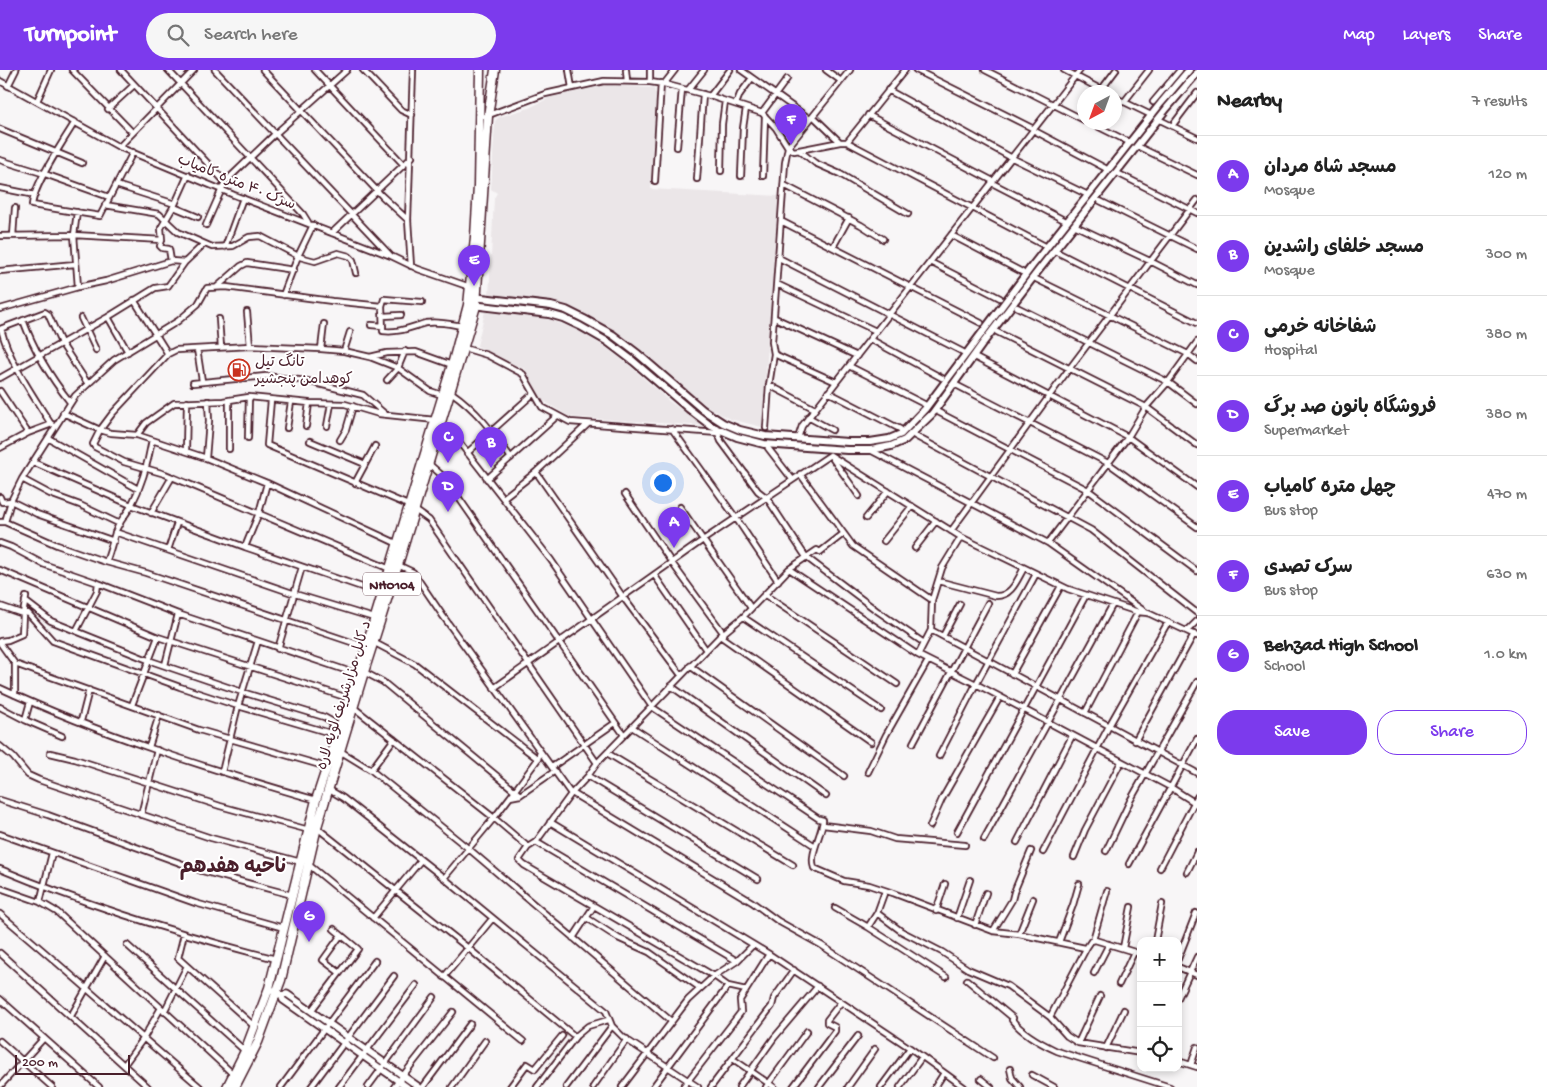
<!DOCTYPE html>
<html lang="en">
<head>
<meta charset="utf-8">
<style>
	body { margin:0; font-family:"Gochi Hand","Playpen Sans Arabic",sans-serif; background:#f6f6f6; color:#222 }
	.controls { position:absolute; right:15px; bottom:15px; display:grid; overflow:hidden; border-radius:10px; box-shadow:0 2px 8px #0003 }
	.controls button { width:45px; height:45px; display:grid; place-items:center; padding:0; border:0; border-bottom:1px solid #e0e0e0; background:#fff; color:#222; font:25px sans-serif }
	.compass { position:absolute; left:1077px; top:15px; width:45px; height:45px; border-radius:50%; background:#fff; box-shadow:0 2px 8px #0003; rotate:221deg }
	.scale { position:absolute; left:15px; bottom:12px; width:115px; box-sizing:border-box; padding-left:5px; border:2px solid #4a1f2b; border-top:0; font-size:14px; line-height:18px; white-space:nowrap; color:#4a1f2b; -webkit-text-stroke:4px #fff; paint-order:stroke }
	.you { position:absolute; left:662px; top:412px; width:18px; height:18px; margin:-12px; border:4px solid #fff; border-radius:50%; background:#1a73e8; box-shadow:0 0 0 8px #1a73e833 }
	.badge { display:grid; place-items:center; width:32px; height:32px; border-radius:50%; background:#7c3aed; color:#fff; font-size:16px; font-weight:700 }
	.pin { position:absolute; translate:-50% -41px; filter:drop-shadow(0 1px 2px #0008) }
	.pin::after { content:''; position:absolute; top:26px; width:18px; height:15px; background:inherit; clip-path:polygon(0 0,100% 0,50% 100%) }
	.list { margin:0; padding:0; list-style:none }
	h2 { display:flex; justify-content:space-between; align-items:center; height:65px; margin:0; padding:0 20px; font-size:21px }
	h2 small { font-size:16px; font-weight:400; color:#767676 }
	.list li { display:grid; grid-template-columns:32px 1fr auto; gap:15px; align-items:center; box-sizing:border-box; height:80px; padding:0 20px; border-top:1px solid #e0e0e0 }
	.list b { display:block; font-size:19px; white-space:nowrap }
	.list p { margin:0; font-size:16px; white-space:nowrap; color:#767676 }
	.list em { font-size:16px; font-style:normal; color:#767676 }
	.actions { display:flex; gap:10px; padding:15px 20px }
	.actions a { flex:1; padding:11px 0; border:1px solid #7c3aed; border-radius:20px; text-align:center; font-size:18px; color:#7c3aed }
	.actions .main { background:#7c3aed; color:#fff }
	.icon { flex:none; width:28px; height:28px; fill:none; stroke:currentColor; stroke-width:2; stroke-linecap:round; stroke-linejoin:round }
	.map { position:relative; flex:none; width:1197px; height:1017px; overflow:hidden }
	header { display:flex; align-items:center; gap:30px; box-sizing:border-box; height:70px; padding:0 25px; background:#7c3aed; color:#fff }
	header strong { font-size:24px }
	nav { display:flex; gap:28px; margin-inline-start:auto; font-size:18px }
	.search { width:350px; height:45px; background:#f6f6f6; display:flex; align-items:center; gap:12px; box-sizing:border-box; padding:0 18px; border-radius:28px; color:#767676; font-size:19px }
	main { display:flex }
	aside { flex:1; background:#fff }
	.map>svg:first-child { display:block }
</style>
</head>
<body>
<header>
<strong>Turnpoint</strong>
<div class="search"><svg class="icon" aria-label="search" viewBox="0 0 24 24"><circle cx="10" cy="10" r="6"/><path d="M15 15l6 6"/></svg>Search here</div>
<nav><a>Map</a><a>Layers</a><a>Share</a></nav>
</header>
<main>
<div class="map">
<svg width="1197" height="1017" viewBox="0 0 1197 1017">
	<rect width="100%" height="100%" fill="#f8f6f7"/>
	<filter id="ink" filterUnits="userSpaceOnUse"><feTurbulence type="fractalNoise" baseFrequency=".02" numOctaves="2"/><feDisplacementMap in="SourceGraphic" scale="10" xChannelSelector="R" yChannelSelector="G"/><feConvolveMatrix kernelMatrix="1 2 1 2 8 2 1 2 1" color-interpolation-filters="sRGB"/></filter>
	<g filter="url(#ink)">
		<!-- built -->
		<path fill="#ebe6e8" d="M607,15L654,18L655,23H658L651,119L779,126L762,357L730,349L710,338L684,318L636,278L590,246L553,232L489,227L494,128L497,123L491,119L495,51L499,47L529,38L551,27Z
			M485,241L532,246L551,250L577,260L605,277L629,295L670,332L705,356L570,347L542,330L525,299L501,289L477,276Z"/>
		<g fill="none" stroke-linecap="round" stroke-linejoin="round">
			<!-- minor casing -->
			<g stroke="#4a1f2b" stroke-width="8">
				<path id="minor" d="M72,0L132,62
					M121,0L225,112
					M168,0L303,144L308,152
					M215,0L390,185
					M263,0L382,126L408,150
					M315,0L404,95
					M363,0L401,40L412,45
					M569,0L572,18
					M626,0L627,11
					M650,0V12
					M741,0L810,49
					M826,0L841,11
					M916,0L1034,59
					M985,0L1084,50
					M1064,0L1106,22
					M0,11L119,77L234,125L391,186L418,199L470,217
					M664,14L675,0
					M8,16L16,0
					M688,20L704,0
					M888,20L1012,88L1086,124
					M1101,20L1116,0
					M710,26L730,0
					M1114,27L1151,45
					M37,31L51,0
					M1124,32L1149,0
					M1153,32L1180,0
					M736,34L740,24L752,8
					M108,39L134,15
					M762,43L787,9
					M868,45L993,111
					M486,46L545,24L604,11L650,12L664,14L710,26L762,43L776,58L788,77L794,81L840,72H847L1047,177
					M813,46L840,72
					M1158,49L1197,68
					M75,52C63,71 34,115 32,135L100,146L133,82
					M1089,52L1129,72
					M1172,56L1197,23
					M0,59L82,93
					M1033,60L1105,98
					M847,72L905,0
					M1137,76L1197,105
					M119,77L194,0
					M677,77L682,19
					M800,81L815,93L840,104L908,144
					M0,90L45,104L109,127
					M721,101L722,54L725,31
					M1119,104L1197,143
					M741,106L743,58L746,38
					M763,106L765,46
					M697,109L703,24
					M655,111L661,13
					M992,113L1066,151
					M116,115L175,134
					M784,115L861,155L883,169
					M0,118L35,125
					M1100,131L1197,179
					M105,135L159,144L178,162L212,177L233,176L249,167L260,166L300,187L315,191L338,183L349,186L353,190L356,203
					M174,137L198,147
					M77,142L74,165L78,217
					M781,151L981,253
					M206,155L225,112L275,64L347,0
					M1076,156L1150,191L1197,215
					M332,163L412,87
					M951,165L1022,202
					M0,166L74,165L162,170
					M13,166L15,138
					M225,177L243,128
					M833,177L849,148
					M1055,181L1197,253
					M779,188L963,282
					M171,191L169,179L162,178L160,176L162,170L161,158L175,134L188,105
					M930,192L1000,228
					M411,196L408,150L413,0
					M0,201L75,194
					M1036,209L1188,284L1197,291
					M777,214L876,261
					M217,217L241,196L247,193L294,200
					M283,225L298,186L313,155
					M134,230L168,284
					M422,232L384,229L382,236L383,261C399,263 411,257 426,253C438,251 450,254 462,256
					M1017,237L1168,312L1197,334
					M0,239L78,217L106,211L171,191L185,192
					M247,242L250,276
					M383,246L401,245
					M108,247L128,282
					M81,248L96,280
					M775,248L857,286
					M219,249L221,277
					M23,250C34,280 50,307 70,332
					M371,255L383,256
					M0,259L45,242L48,244L61,273L88,314
					M1,259C10,293 32,324 51,354
					M997,262L1146,337L1197,375
					M870,269L942,308
					M464,278L487,285L523,304L542,337L570,352L718,363L719,361
					M197,279L202,311
					M321,279L324,254
					M344,281L350,262
					M774,284L836,312
					M370,287L398,298L430,321L442,325
					M976,288L1128,367L1197,417
					M849,296L924,334
					M0,308L108,247L155,218L168,216L185,192L204,174
					M387,310L398,298L405,281
					M193,313L266,306L307,311L363,325L385,344
					M769,315L815,339
					M956,315L1108,393L1197,457
					M0,321L28,363
					M451,322C476,339 494,363 511,388
					M828,322L900,359
					M229,330V379
					M271,330L267,375L408,435
					M938,342L1088,420L1197,501
					M63,343L100,360L111,363L137,365L206,388L267,413L396,473
					M808,347L832,360
					M306,356L309,333
					M327,356L331,334
					M440,356L456,368L551,490L652,637L819,749L823,750C822,765 809,783 814,798L844,811L869,815L893,823L993,861L1019,864L1085,878L1087,877L1091,871L1095,870L1141,884
					M287,358L291,332
					M766,358L769,315L774,284L772,272L785,93L788,77L850,0
					M672,359L736,448L778,511
					M718,363L721,371L758,421L767,428L806,487L876,540L924,573
					M137,365L146,353L174,333L223,331L249,327L309,333L345,334L379,344L435,350
					M915,366L1091,460L1197,543
					M48,368L138,419
					M248,368L249,327
					M798,368L802,356L1080,0
					M340,370L346,360L353,336
					M310,371L365,394
					M0,378L28,363L52,354
					M768,378L792,409
					M186,381L187,332
					M872,381L1048,473L1147,543
					M467,383L533,324
					M830,385L961,467L1068,519L1138,542L1148,543L1197,566
					M206,388L209,351L208,331
					M832,388L859,426
					M33,392L131,435L245,477L382,524
					M429,394L445,408L624,665
					M536,402L623,527L681,605
					M800,404L853,476L932,530
					M22,409L50,424L80,435L120,454
					M487,409L557,346
					M355,413L375,376
					M625,424L672,493L724,564
					M0,427L2,432L11,431L37,444L114,471
					M503,428L536,402L588,354
					M680,437L751,538
					M415,440L429,450L597,693
					M151,443L172,407
					M866,448L888,421
					M0,452H5L57,475L106,492L146,503L366,577
					M5,452L11,431L22,409L75,326L114,290L178,251L198,234L207,218L226,217L332,231L382,236
					M951,461L1069,299L1197,130
					M115,462L295,524L374,548
					M884,471L912,436
					M0,473L11,477L43,494L98,513L178,544L357,604
					M1048,473L1128,367L1146,337L1168,312L1197,272
					M245,477L259,443L267,413
					M915,478L936,451
					M168,480L177,453
					M106,492C110,482 112,473 115,463C118,453 126,445 131,436C142,415 148,393 152,370
					M398,495L413,502L443,546L571,724
					M390,499L165,404L124,392L95,377L93,374L100,360L112,344L168,284L176,280L250,276L321,279L344,281L370,287L387,283L416,282L452,295
					M789,499L918,585L976,614L1170,717L1197,734
					M0,500L158,567L348,628
					M655,506L706,580
					M938,511L996,526C1012,526 1017,510 1024,498
					M765,525L897,614
					M25,531L51,551L148,590L242,622L324,647L333,652L330,663
					M0,536L23,544L26,527
					M743,547L881,640
					M931,560L1197,703
					M76,561L97,521L98,513
					M1187,561L1197,551
					M720,566L871,672
					M943,566L960,534
					M0,571L8,570L22,564L23,544L28,543L53,571L180,617L238,636L337,665
					M373,572L415,594L538,689L540,682
					M0,573L15,594L199,660L327,697
					M278,579L302,497
					M918,585L931,560L932,530L942,498L961,467
					M165,595L178,544
					M690,596L844,706
					M364,602L383,612L520,725
					M1012,604L1061,516
					M671,616L826,726
					M0,618C101,665 209,699 316,730
					M494,618L703,470L830,385
					M15,625V594
					M132,635L158,567
					M0,637L25,650L62,666
					M353,637L494,748L528,777L536,772L571,724L588,706L597,693L720,566L743,547L789,499L817,480L820,482L843,464
					M1085,643L1138,542
					M25,650L30,632
					M81,651L89,620
					M632,657L815,776
					M1135,671L1194,564
					M913,673L988,533
					M0,676L13,687L28,705L39,710L211,768L301,792
					M149,677L159,645
					M340,681L371,700L469,779L671,951
					M50,683L75,689L220,736L309,760
					M607,683L793,795
					M939,686L976,614L1036,504
					M552,697L615,653
					M371,700L394,669
					M222,702L238,636L258,571
					M868,702L886,665L928,591
					M588,706L758,809
					M328,719L343,728L444,808L606,941L612,956L624,968L698,1017
					M572,723L752,832L778,851L821,875L993,988
					M510,727L538,689
					M0,730L48,745L202,801L292,825
					M141,745L157,680
					M550,752L769,884L910,978L964,1017
					M823,755L871,761L895,769L965,775
					M930,756L942,729L1000,627
					M316,757L468,878L572,964
					M957,762L1086,525
					M0,764L195,833L284,858
					M984,769L1113,534
					M536,772L737,891
					M1017,772L1072,666
					M528,777L519,790L524,795L714,906L728,916L746,920
					M1106,781L1130,731L1197,612
					M1043,782L1109,656L1168,552
					M1074,787L1085,760L1121,692
					M1129,794L1197,669
					M309,795L523,971
					M1160,798L1197,727
					M0,799C89,836 182,865 276,889
					M1187,802L1197,782
					M444,808L494,748L510,727L520,725L555,701
					M0,818L40,832L57,842L233,1004
					M885,821L877,843L901,861L942,882L968,899L1008,916L1050,947L1067,966L1078,973L1141,983
					M40,832L52,783
					M835,838L868,857L946,907
					M936,841L945,814
					M0,844C68,901 133,960 200,1017
					M373,848L421,790
					M587,848L618,868L649,882L700,918
					M957,848L970,810
					M975,855L986,823
					M868,857L877,843
					M993,861L1012,830L1014,822L1031,781
					M184,864L178,888L254,956
					M1019,864L1033,829
					M573,868L594,836
					M1093,870L1107,821
					M1155,871L1162,834
					M1059,872L1073,835L1079,814
					M127,875L245,981
					M1123,878L1131,837
					M0,883L148,1017
					M1178,889L1196,843
					M1178,897L1197,905
					M1190,902L1197,887
					M340,903L323,890L341,865
					M1094,903L1109,874
					M444,907L492,849
					M967,910L1013,948L1012,950C1023,964 1042,974 1057,981L1170,1017
					M1119,914L1134,882
					M1178,928L1190,902
					M0,929L99,1017
					M311,941L358,879L334,859
					M164,942L187,896
					M71,946L105,886
					M1050,947L1087,877
					M0,971L52,1017
					M1078,973L1100,926
					M1106,978L1124,940
					M733,989L774,1017
					M1178,991L1197,997
					M124,995L143,969L161,938
					M1191,995L1197,977
					M1010,999L1012,1008L1020,1017
					M1032,1005L1054,1017
					M981,1009L991,1017
					M1,1015L44,968
					M281,1017L375,891
					M311,1017L394,906
					M339,1017L416,915
					M368,1017L434,927
					M394,1017L453,942
					M423,1017L470,954
					M452,1017L485,971
					M510,1017L527,994L535,999L562,966
					M537,1017L576,966L588,956L608,950
					M566,1017L612,956
					M593,1017L627,969
					M622,1017L688,930L714,906L737,891L753,875
					M653,1017L728,916
					M683,1017L741,942L740,930L769,884
					M711,1017L772,936L774,928L794,900
					M739,1017L774,968L818,916
					M766,1017L807,961
					M793,1017L835,961V957L827,953V950L841,932
					M819,1017L858,966
					M848,1017L875,979
					M881,1017L910,978
					M900,1017L922,987
					M935,1017L944,1003"/>
			</g>
			<!-- tertiary casing -->
			<g stroke="#4a1f2b" stroke-width="9">
				<path id="tertiary" d="M269,918L281,925L287,924L419,1017
					M281,925L283,930L407,1017"/>
			</g>
			<!-- secondary casing -->
			<g stroke="#4a1f2b" stroke-width="10">
				<path id="secondary" d="M473,227L551,236L566,240L584,249L613,265L638,284L703,340L723,353L740,360L765,366L848,372H870L889,369L901,364L925,339L1032,196L1161,33L1189,0
					M472,235L549,244L563,248L580,256L608,272L633,291L689,339L711,356L737,367L764,374L847,380H871L891,376L905,370L932,344L983,273L1038,201L1167,38L1197,3"/>
			</g>
			<!-- trunk casing -->
			<g stroke="#4a1f2b" stroke-width="11">
				<path id="trunk" d="M227,1017L245,981L269,918L316,730L366,577L452,295L468,235L475,167L478,116L480,0
					M235,1017L258,972L281,910L317,757L364,602L398,495L476,236L488,46L495,0"/>
			</g>
			<!-- minor -->
			<use href="#minor" stroke="#fff" stroke-width="4.5"/>
			<!-- tertiary -->
			<use href="#tertiary" stroke="#fff" stroke-width="5.5"/>
			<!-- secondary -->
			<use href="#secondary" stroke="#fff" stroke-width="6"/>
			<!-- trunk -->
			<use href="#trunk" stroke="#fff" stroke-width="8"/>
		</g>
	</g>
	<!-- icons -->
	<defs>
		<g id="fuel-ring" transform="scale(1.125)"><circle r="9.5" fill="#fff" stroke="#c8321e" stroke-width="1.5"/><path d="M-5.5-6h7V0h2V4h1.3V-2.5L3-4.5l.8-.8L6-3V5H2.5V1h-1V6h-7ZM-4.2-4.7v3.2H.2V-4.7Z" fill="#c8321e"/></g>
	</defs>
	<g fill-rule="evenodd">
		<use href="#fuel-ring" x="239" y="300"/>
	</g>
	<g text-anchor="middle" stroke-width="4" stroke-linejoin="round" paint-order="stroke">
		<!-- shield labels -->
		<rect fill="#fff" stroke="#80626b" stroke-width="1" x="363" y="502.5" width="58" height="23" rx="4"/>
		<g font-size="14" font-weight="bold" fill="#4a1f2b">
			<text x="392" y="519">NH0104</text>
		</g>
		<!-- street labels -->
		<g font-size="15" fill="#4a1f2b" stroke="#fff">
			<text transform="translate(237 111) rotate(22)" y="5">سرک ۴۰ متره کامیاب</text>
			<text transform="translate(343 625) rotate(-73)" y="5">د کابل مزارشریف لویه لاره</text>
		</g>
		<!-- poi labels -->
		<g font-size="15" fill="#4a1f2b" stroke="#fff" text-anchor="start">
			<text x="255" y="296">تانگ تیل<tspan x="255" dy="17">کوهدامن پنجشیر</tspan></text>
		</g>
		<!-- district labels -->
		<g font-size="20" font-weight="bold" fill="#4a1f2b" stroke="#fff">
			<text x="233" y="802">ناحیه هفدهم</text>
		</g>
	</g>
</svg>
<div class="controls">
<button>+</button>
<button>−</button>
<button><svg class="icon" aria-label="locate" viewBox="0 0 24 24"><circle cx="12" cy="12" r="6"/><path d="M12 2v4M12 18v4M2 12h4M18 12h4"/></svg></button>
</div>
<svg class="compass" viewBox="-18 -18 36 36"><path d="M0-13l5 13h-10z" fill="#e53935"/><path d="M0 13l5-13h-10z" fill="#767676"/></svg>
<div class="scale">200 m</div>
<div class="you"></div>
<div class="pin badge" style="left:674px;top:478px">A</div>
<div class="pin badge" style="left:491px;top:398px">B</div>
<div class="pin badge" style="left:448px;top:393px">C</div>
<div class="pin badge" style="left:448px;top:442px">D</div>
<div class="pin badge" style="left:474px;top:216px">E</div>
<div class="pin badge" style="left:791px;top:75px">F</div>
<div class="pin badge" style="left:309px;top:872px">G</div>
</div>
<aside>
<h2>Nearby<small>7 results</small></h2>
<ul class="list">
<li><span class="badge">A</span><div><b>مسجد شاه مردان</b><p>Mosque</p></div><em>120 m</em></li>
<li><span class="badge">B</span><div><b>مسجد خلفای راشدین</b><p>Mosque</p></div><em>300 m</em></li>
<li><span class="badge">C</span><div><b>شفاخانه خرمی</b><p>Hospital</p></div><em>380 m</em></li>
<li><span class="badge">D</span><div><b>فروشگاه بانون صد برگ</b><p>Supermarket</p></div><em>380 m</em></li>
<li><span class="badge">E</span><div><b>چهل متره کامیاب</b><p>Bus stop</p></div><em>470 m</em></li>
<li><span class="badge">F</span><div><b>سرک تصدی</b><p>Bus stop</p></div><em>630 m</em></li>
<li><span class="badge">G</span><div><b>Behzad High School</b><p>School</p></div><em>1.0 km</em></li>
</ul>
<div class="actions"><a class="main">Save</a><a>Share</a></div>
</aside>
</main>
</body>
</html>
